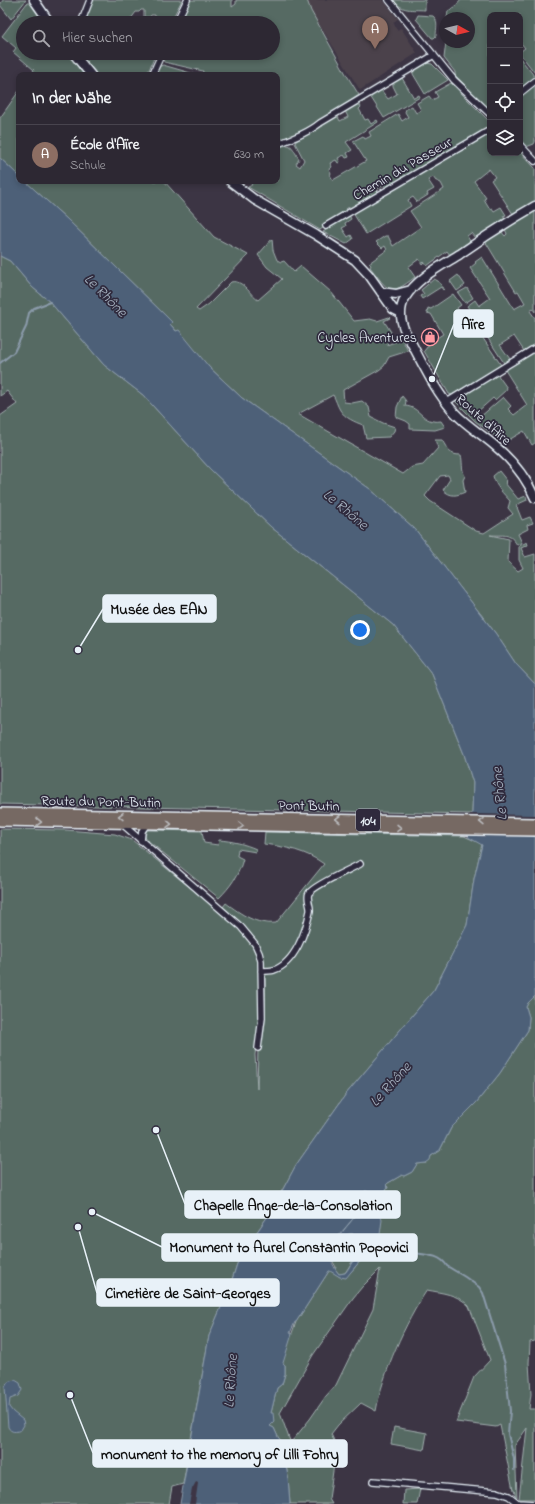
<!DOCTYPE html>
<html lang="de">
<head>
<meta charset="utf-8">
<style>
	body { margin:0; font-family:"Indie Flower",sans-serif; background:#35303b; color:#f1f3f6 }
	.controls { position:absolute; right:12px; top:12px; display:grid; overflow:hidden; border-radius:8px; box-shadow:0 2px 6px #0003 }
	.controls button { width:36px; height:36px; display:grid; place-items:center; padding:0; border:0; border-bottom:1px solid #48444e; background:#2d2833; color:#f1f3f6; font:20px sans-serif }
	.compass { position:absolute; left:439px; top:12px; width:36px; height:36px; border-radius:50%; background:#2d2833; box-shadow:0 2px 6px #0003; rotate:98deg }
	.you { position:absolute; left:360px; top:630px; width:14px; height:14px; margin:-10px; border:3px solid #fff; border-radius:50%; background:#1a73e8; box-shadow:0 0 0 6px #1a73e833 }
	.badge { display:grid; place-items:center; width:26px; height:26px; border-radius:50%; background:#d6ab8b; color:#fff; font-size:13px; font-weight:700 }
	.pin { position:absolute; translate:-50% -33px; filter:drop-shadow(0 1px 2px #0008) }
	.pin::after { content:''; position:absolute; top:21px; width:14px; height:12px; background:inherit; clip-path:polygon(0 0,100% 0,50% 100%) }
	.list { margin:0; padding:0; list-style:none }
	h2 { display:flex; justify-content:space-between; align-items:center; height:52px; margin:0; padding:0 16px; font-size:17px }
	h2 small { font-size:13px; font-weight:400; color:#a7a6ac }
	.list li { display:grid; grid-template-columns:26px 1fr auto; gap:12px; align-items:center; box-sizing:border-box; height:60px; padding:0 16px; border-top:1px solid #48444e }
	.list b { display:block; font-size:15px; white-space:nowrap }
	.list p { margin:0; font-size:13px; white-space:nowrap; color:#a7a6ac }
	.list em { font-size:13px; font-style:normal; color:#a7a6ac }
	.icon { flex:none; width:22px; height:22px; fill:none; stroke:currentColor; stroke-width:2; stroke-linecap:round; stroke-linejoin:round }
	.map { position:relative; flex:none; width:535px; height:1504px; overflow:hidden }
	.search { position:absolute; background:#2d2833; box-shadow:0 2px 6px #0003; left:16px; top:16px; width:264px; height:44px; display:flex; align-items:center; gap:10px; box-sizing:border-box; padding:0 14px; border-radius:22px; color:#a7a6ac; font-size:15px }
	.panel { position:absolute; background:#2d2833; box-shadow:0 2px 6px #0003; left:16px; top:72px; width:264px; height:112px; border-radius:8px }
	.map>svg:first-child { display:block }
</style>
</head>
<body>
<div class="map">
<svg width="535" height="1504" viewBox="0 0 535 1504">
	<rect width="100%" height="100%" fill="#3c3544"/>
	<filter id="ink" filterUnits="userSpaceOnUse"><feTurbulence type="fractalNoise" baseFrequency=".025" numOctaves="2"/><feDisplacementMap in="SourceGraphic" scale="8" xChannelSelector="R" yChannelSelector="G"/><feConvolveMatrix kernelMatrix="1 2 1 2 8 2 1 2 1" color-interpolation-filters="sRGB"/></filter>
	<g filter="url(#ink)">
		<!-- built -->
		<path fill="#4c424c" d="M307,0H383L398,19L393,22L397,30L401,28L417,53L360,90L311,11Z"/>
		<!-- green -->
		<path fill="#576a63" stroke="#a0aeae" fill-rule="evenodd" d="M3,0H26L11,19L0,5Z
			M92,0H182L170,23H161V19L155,17V15H151L150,17H144V10H141L139,12H136L130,20L134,23H84L85,20L84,19Z
			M190,0H232V7L236,4V0H307L311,11L346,74L359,95L314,125L277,142V75H202L203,71L164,62L163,58L165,53H273V23H197L185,17L184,12Z
			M393,0H425V10C411,9 403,12 393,0Z
			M461,0H535V73L521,55V51L525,48L521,43L520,44V15H490V110L455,75V72L444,58L446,42H469V18H447L448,11L455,7Z
			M27,3H32L46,23H23V53H67L84,75H31L34,70L13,52L16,48L2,36Z
			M418,15L433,16C439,21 436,29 436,36L434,38H432L416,19Z
			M78,53H156L147,75H97Z
			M520,58L535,77L520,88Z
			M426,63L432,64L448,80L425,94L413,74V71Z
			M163,65L194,74L195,75H155L158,67Z
			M402,78L414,98L419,95L420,97L384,118L370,96L381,90L388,99L397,94L393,86V83Z
			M451,83L490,122V127L386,188L384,185L377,189L379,193L352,208L349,207L346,209V212L320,230L248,187L252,185L249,181H277V148C293,142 291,146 299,159L296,164L300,167L304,160L295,143L296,141L323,126L322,125L337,115L340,121L348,117L345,111L364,100L365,101L359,104L361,107L359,109L365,120L368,119L371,124L377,120L378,122L346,142L352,150L347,153L349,157L346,158L344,155L338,158L340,162L338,163L336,160L330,163L332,167L329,169L331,173L330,175L333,180L366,161L353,141L363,136L365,139L371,136L369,132L398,114L402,121L408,117L405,112L406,109L412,106L416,113L421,110L417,103L429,96L432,100L438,97L435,92Z
			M535,84V142L534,144L526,147L520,141V96Z
			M19,91V176L0,158V118Z
			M490,131V153H520V152L535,168V201L513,214L491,180L495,177L489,169L474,181L486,198L484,199L490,209L492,208L494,211L501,207L506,215L503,216L505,219L475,238L471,233L467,236L470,241L450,255L447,251L427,266L424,262L422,264L419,259L408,267L415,277C389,298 388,290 370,267L371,265L369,263L387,250L385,246L382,248L376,242L385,236H388L393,246L421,227L410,211L444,189L441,183L437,181H436L433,177L428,180L434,189L427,193L428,195L417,202L413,197L408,200L411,206L366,234L353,213Z
			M25,181H164L214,237L248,255L196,309L199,311L209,304L231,282C243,279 250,295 258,300L282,279L267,267L258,255L272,239L273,250L277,260L281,262L284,261L294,272L301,266L331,292L354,321L370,319L377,321L389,317L390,318L384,321L391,332L387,345L402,339L408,351L389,357L384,366L379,370L343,390L344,402L352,403L362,401L369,407L371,417L383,423L395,427L394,431L389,437L366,438L363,425C355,422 345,418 340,410C337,405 336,400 333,395L298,414L403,474L412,467L423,465L438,448L435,440H442C448,450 449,455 461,455C463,462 461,469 465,476L463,480L465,492C456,496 451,497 443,490L450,479L448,475L440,476L425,496L430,501L476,531L484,533L513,514L508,508L510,501C503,493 496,487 493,476L499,471L507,481L505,483L518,499L526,496L527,500L516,505L522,520L530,517L533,523L527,525L528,529L518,534L522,543L517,545C510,532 503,536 490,535L509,539L508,562L518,571L523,568L519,560V546L527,542L528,545L521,548L525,557L535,554V684L516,664L496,634L415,529L370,489L242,398L209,367L170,324L172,322L68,220Z
			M535,211V312L533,309L530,311L535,318V344L524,351L514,336L500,345L510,359L504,363L467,306L475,300L479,306L490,298L470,268L476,263L475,262L482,257L514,309L525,303L518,291L516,292L485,241L501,231L505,236L507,234L505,229Z
			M349,215L351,219L345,223L346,226L342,228L348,237L351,235L353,239L346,244L323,232L329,228L328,227Z
			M0,256L10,261L32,287L50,302L104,365L143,395L210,469L271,527L393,625L432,674L464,754L473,783L472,814L0,804V416L17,404L7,391L0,396Z
			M458,275L465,285L457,291L450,281Z
			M434,279L438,281L444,289L443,290L441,287L422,299L420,296L424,294L421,290Z
			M467,288L473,298L465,303L458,293Z
			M453,294L461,305L457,308L466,321L470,319L501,365L452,395L449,394L424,351L432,341L443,334L431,314L427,313L428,308L431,309Z
			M535,353V443L532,445L524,431L507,441L504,436L500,439L497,435L495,436L475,421L456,402V400L497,374L507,388L506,390L495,400L493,398L476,413L480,417L503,397L511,406L508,409L514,415L527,405L505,370L530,354Z
			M402,396L406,401L405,406C421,407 422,424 441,421L445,427L435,430L410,429V424L406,421L396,417L397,407Z
			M0,829L66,830L115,834L132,840L237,926L252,944L258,961L259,1014L255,1055L257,1089L258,1048C268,1037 265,990 265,975L269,974V969L264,968C262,938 244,926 223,907L226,903C241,914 256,925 276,923L324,864C306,851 286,847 264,844L265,832L464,836L482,844L474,879L467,925L434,990L346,1094L296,1165L270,1213L250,1242L237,1264L230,1286L209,1336L183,1484L172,1487L169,1504H0Z
			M147,830L202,831L204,843L218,845L219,840C232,841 245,844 256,849V852L238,849L237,856L243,859C239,875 230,887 219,898L146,839L145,836Z
			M535,996V1341L530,1342L529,1363L531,1394L529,1409H535V1499H519L527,1428L515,1445L517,1497L516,1498L514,1490H513L500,1425L496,1427L456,1422L474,1377L490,1360L469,1306C458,1294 442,1293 427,1290C405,1323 383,1372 376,1411L361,1403L338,1425L331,1434L335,1443L336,1450L329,1499L332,1504H290L288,1477L282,1442L278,1437L274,1428L270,1426L274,1422L271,1413L277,1388L282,1384L285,1374V1365L282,1363L288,1344L296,1322L329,1271L330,1270L340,1277L351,1272L365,1255L370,1252L381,1214L374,1195L378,1193L382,1194L386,1191L388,1187L386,1185L388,1183L402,1175L404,1176L412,1172L417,1164L426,1163L431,1156L440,1150L451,1128L476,1103L500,1073L528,1030L529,1017L526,1007L528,1003ZM380,1269L373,1309L336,1385L326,1396L310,1419L293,1440L290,1441L280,1413L313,1355L353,1298L362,1287Z
			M365,1192L370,1193V1196L365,1200L362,1204L370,1206L358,1256L354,1261L352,1262L345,1273L339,1274L335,1269L336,1267L331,1259L332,1247L359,1210L362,1199Z
			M394,1427L427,1433L424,1450L391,1444Z
			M420,1489L417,1504H403L404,1490Z"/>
		<!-- water -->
		<path fill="#4d6178" stroke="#8b9bab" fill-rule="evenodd" d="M0,158L19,176V181H25L68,220L172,322L170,324L176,331L179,330L209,367L242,398L370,489L415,529L496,634L516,664L535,684V977L534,981L535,982V996L528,1003L526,1007L529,1017L528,1030L500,1073L476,1103L451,1128L440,1150L431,1156L430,1160L426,1163L417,1164L412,1172L404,1176L402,1175L388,1183L386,1185L388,1187C384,1194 382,1192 375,1193L374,1195L382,1220L379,1242L365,1255L346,1278L340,1277L330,1271H329L296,1322H295L290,1333L292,1334L283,1363L285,1365V1374L282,1384L277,1388L271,1413H273L274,1422L270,1426L274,1428L278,1437L282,1442L288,1477L290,1504H180L209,1336L230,1286L237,1264L250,1242L270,1213L296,1165L346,1094L434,990L467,925L474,879L482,845L468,837L472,814L473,783L464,754L432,674L393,625L271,527L210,469L143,395L104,365L50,302L32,287L10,261L0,256ZM365,1191L371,1192L370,1199L363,1203L360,1213L356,1215C348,1226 325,1248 333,1262C333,1258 332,1253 333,1249C336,1242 346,1232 353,1234L356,1240L355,1247L359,1252C358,1259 354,1259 351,1264C349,1267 348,1270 345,1273L339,1274C332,1267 333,1255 318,1257L321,1253L331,1254C332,1237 350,1226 358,1211C361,1204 361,1196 365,1191Z
			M15,1380L20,1383L22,1390L18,1396L10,1399L9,1407L13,1412L23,1420L24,1425L21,1430C16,1432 11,1433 8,1427L5,1387L8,1382Z"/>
		<!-- pier -->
		<path fill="#3c3544" d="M470,814L535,815V837L466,836Z
			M196,1482L198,1483L195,1504H189L192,1489Z"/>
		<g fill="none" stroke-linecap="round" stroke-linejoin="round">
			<!-- stream -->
			<path stroke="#8b9bab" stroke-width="2" d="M0,363L14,352L26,327L29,313L34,308L50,302
				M381,1236C389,1242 399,1250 409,1252C422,1255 439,1253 447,1266L465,1277L479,1287L483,1293L505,1364L510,1411L508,1434L514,1459V1470"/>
			<!-- street casing -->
			<g stroke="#e8f1f8" stroke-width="8">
				<path id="street" d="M389,0L454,80L490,114
					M81,23L90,0
					M176,23L187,0
					M152,75L162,53
					M520,93L535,81
					M277,144C292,139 308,133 320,123L434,55
					M520,145L535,161
					M326,226L490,130
					M447,402L535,348
					M121,823L241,927L255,944L259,953L261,961L262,1018L258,1048
					M141,841L142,831L147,824
					M261,971C265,971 270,971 274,970C295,963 306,931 310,911C311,906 306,898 309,893C316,884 349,870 360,864
					M373,1481L497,1492L509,1496L519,1504
					M518,1503L535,1504"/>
			</g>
			<!-- secondary casing -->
			<g stroke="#e8f1f8" stroke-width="11">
				<path id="secondary" d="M34,0L50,23
					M73,53L91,75
					M230,181L255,200L316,235L355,260L369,275L393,309L401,313
					M535,206C509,221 484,237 460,254C441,266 417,278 405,298C399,309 400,320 405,331C420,358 433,389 454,412C466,425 481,434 494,445C512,460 526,477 535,498
					M381,292L396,294L411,290"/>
			</g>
			<!-- primary casing -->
			<g stroke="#e8f1f8" stroke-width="12">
				<path id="primary" d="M0,813L535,823
					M0,821L535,831"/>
			</g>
			<!-- street -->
			<use href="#street" stroke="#2f2a3d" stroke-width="5.5"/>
			<!-- secondary -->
			<use href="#secondary" stroke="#2f2a3d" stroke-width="8"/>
			<!-- primary -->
			<use href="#primary" stroke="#766964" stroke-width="9"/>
		</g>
		<!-- one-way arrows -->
		<defs><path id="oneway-chevron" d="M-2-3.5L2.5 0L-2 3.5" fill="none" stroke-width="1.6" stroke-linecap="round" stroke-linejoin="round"/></defs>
		<g stroke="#babbbd">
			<use href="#oneway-chevron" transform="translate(121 816) rotate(-179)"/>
			<use href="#oneway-chevron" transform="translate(338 819) rotate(-179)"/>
			<use href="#oneway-chevron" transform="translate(39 822) rotate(1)"/>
			<use href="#oneway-chevron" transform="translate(482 822) rotate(-179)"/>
			<use href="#oneway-chevron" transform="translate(169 824) rotate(1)"/>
			<use href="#oneway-chevron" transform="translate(241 826) rotate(1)"/>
			<use href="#oneway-chevron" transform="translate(399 828) rotate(1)"/>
		</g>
	</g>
	<!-- icons -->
	<defs>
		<g id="shop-ring" transform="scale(0.9)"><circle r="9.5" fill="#2f2a3d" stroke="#ff9aa2" stroke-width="1.5"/><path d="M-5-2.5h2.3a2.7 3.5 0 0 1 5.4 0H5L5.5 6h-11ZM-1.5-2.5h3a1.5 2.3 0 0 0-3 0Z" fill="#ff9aa2"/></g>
	</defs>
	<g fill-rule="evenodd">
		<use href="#shop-ring" x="430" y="337"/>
	</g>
	<g text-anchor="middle" stroke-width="3.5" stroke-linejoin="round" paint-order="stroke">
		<!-- shield labels -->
		<rect fill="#2f2a3d" stroke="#b0b5c0" stroke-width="1" x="356" y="809" width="24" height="22" rx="3"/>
		<g font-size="13" font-weight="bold" fill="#e8f1f8">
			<text x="368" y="825">104</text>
		</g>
		<!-- street labels -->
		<g font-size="14" fill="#e8f1f8" stroke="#2f2a3d">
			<text transform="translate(402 168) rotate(-30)" y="5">Chemin du Passeur</text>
			<text transform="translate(484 419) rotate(42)" y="5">Route d'Aïre</text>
			<text transform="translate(101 801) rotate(1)" y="5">Route du Pont-Butin</text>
			<text transform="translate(309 805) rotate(1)" y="5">Pont Butin</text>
		</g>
		<!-- poi labels -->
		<g font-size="14" fill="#e8f1f8" stroke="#2f2a3d" text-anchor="end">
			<text x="417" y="342">Cycles Aventures</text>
		</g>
		<!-- water labels -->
		<g font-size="15" font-style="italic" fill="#aab7c5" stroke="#2f2a3d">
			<text transform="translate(106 295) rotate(45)" y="5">Le Rhône</text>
			<text transform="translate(346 509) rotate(40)" y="5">Le Rhône</text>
			<text transform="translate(499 794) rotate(-96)" y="5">Le Rhône</text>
			<text transform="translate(390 1084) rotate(-48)" y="5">Le Rhône</text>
			<text transform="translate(230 1381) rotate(-86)" y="5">Le Rhône</text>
		</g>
	</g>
	<!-- callouts -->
	<path fill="none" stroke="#e8f1f8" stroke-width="1.5" d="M432 379L454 324M78 650L103 609M156 1130L185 1204M92 1212L162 1247M78 1227L97 1293M70 1395L93 1453"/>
	<g fill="#e8f1f8" stroke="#2f2a3d" stroke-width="1.5">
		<circle cx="432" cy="379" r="4"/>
		<circle cx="78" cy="650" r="4"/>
		<circle cx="156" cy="1130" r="4"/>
		<circle cx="92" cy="1212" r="4"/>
		<circle cx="78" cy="1227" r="4"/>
		<circle cx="70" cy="1395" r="4"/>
	</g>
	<g fill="#e8f1f8" stroke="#e8f1f8" stroke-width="1.5">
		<rect x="454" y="310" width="39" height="27" rx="4"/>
		<rect x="103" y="595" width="113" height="27" rx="4"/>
		<rect x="185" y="1191" width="215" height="27" rx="4"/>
		<rect x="162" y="1234" width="255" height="27" rx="4"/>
		<rect x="97" y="1279" width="182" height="27" rx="4"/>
		<rect x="93" y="1440" width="254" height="27" rx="4"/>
	</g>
	<g font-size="15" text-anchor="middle" font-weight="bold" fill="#111">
		<text x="473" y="329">Aïre</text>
		<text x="159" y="614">Musée des EAN</text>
		<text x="293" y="1210">Chapelle Ange-de-la-Consolation</text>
		<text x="289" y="1252">Monument to Aurel Constantin Popovici</text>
		<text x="188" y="1298">Cimetière de Saint-Georges</text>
		<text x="220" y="1459">monument to the memory of Lilli Fohry</text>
	</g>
</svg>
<div class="controls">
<button>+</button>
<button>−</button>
<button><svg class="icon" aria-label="locate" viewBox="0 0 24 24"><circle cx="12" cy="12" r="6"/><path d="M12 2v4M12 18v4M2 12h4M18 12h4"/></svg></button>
<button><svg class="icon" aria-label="layers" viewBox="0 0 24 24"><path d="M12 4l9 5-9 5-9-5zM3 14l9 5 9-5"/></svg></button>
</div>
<svg class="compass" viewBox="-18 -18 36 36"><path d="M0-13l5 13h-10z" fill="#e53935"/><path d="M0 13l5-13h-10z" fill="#a7a6ac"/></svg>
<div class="you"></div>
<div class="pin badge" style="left:375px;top:49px;background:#8d6e63">A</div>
<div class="search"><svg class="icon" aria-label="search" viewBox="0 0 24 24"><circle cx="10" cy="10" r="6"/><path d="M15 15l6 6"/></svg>Hier suchen</div>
<section class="panel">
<h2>In der Nähe<small></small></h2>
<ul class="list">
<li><span class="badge" style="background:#8d6e63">A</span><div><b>École d'Aïre</b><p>Schule</p></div><em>630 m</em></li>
</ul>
</section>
</div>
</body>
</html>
